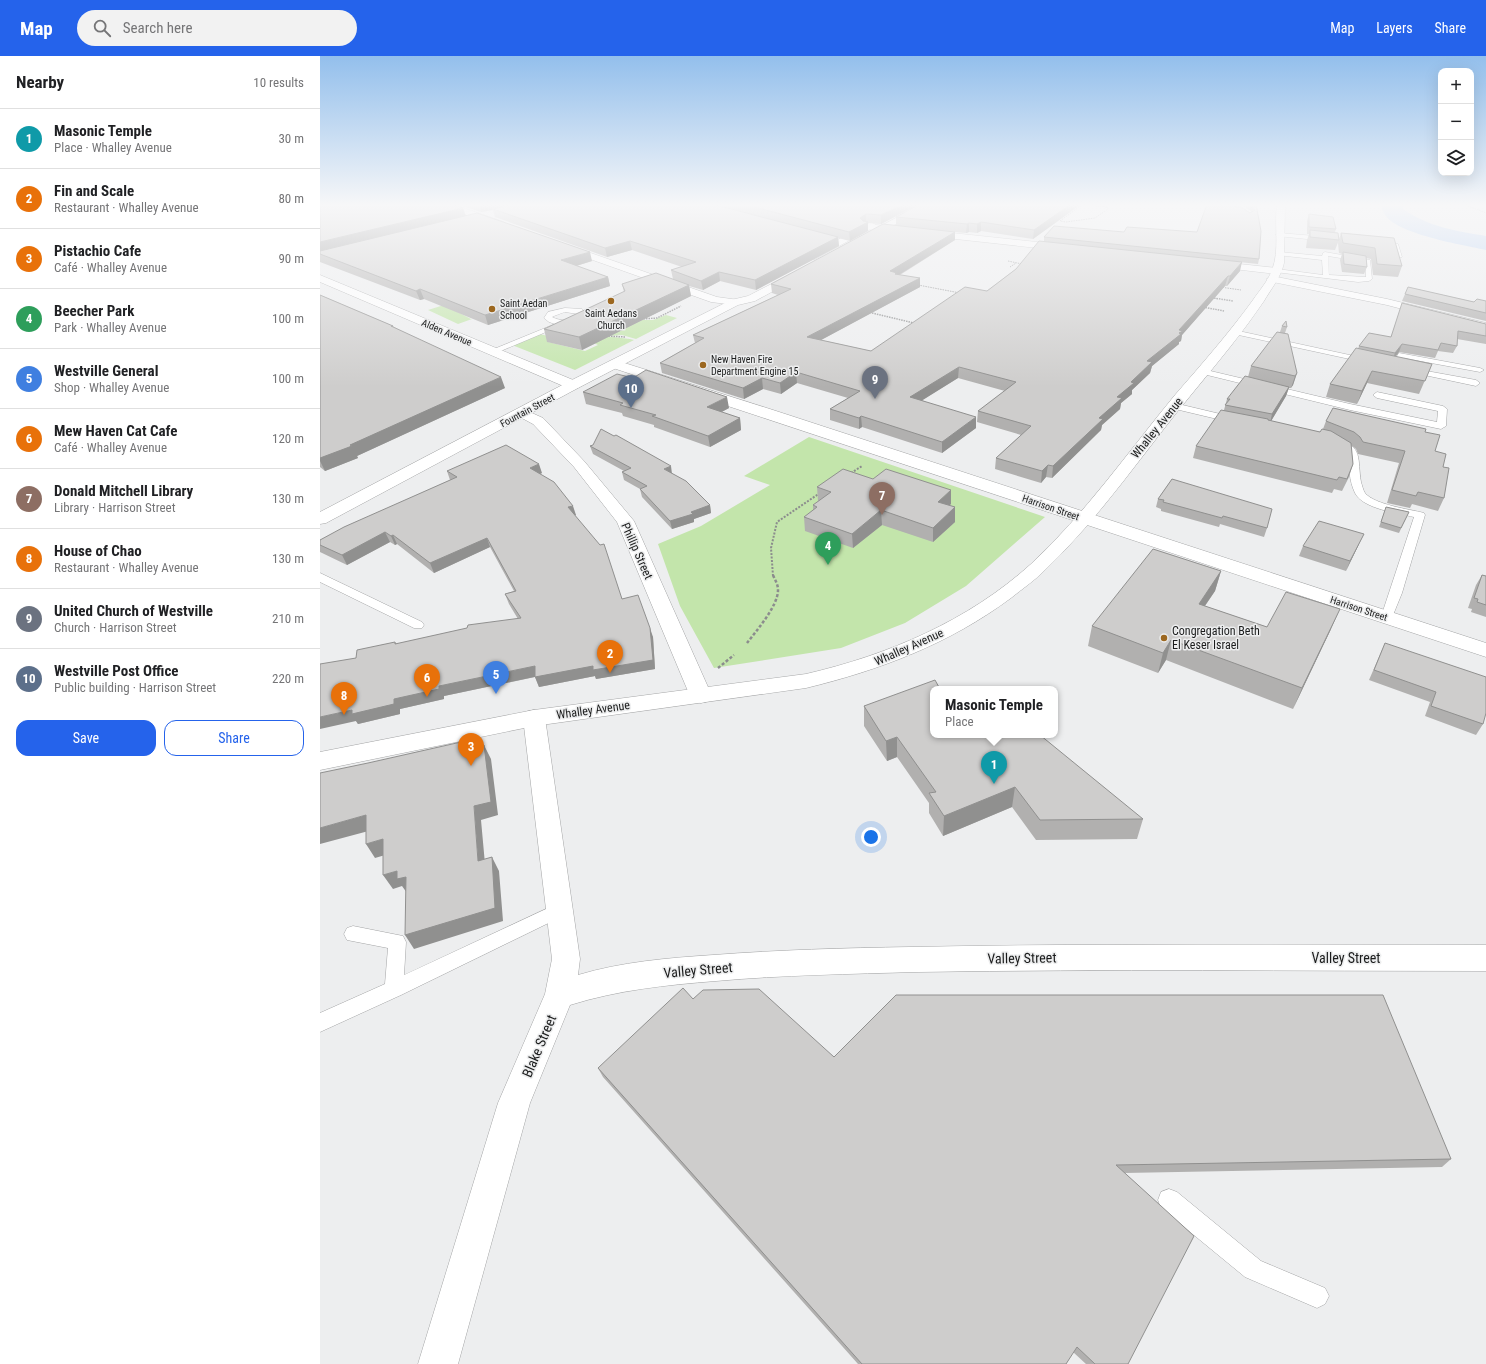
<!DOCTYPE html>
<html lang="en">
<head>
<meta charset="utf-8">
<style>
	body { margin:0; font-family:"Roboto Condensed",sans-serif; background:#f2f2f2; color:#202124 }
	.controls { position:absolute; right:12px; top:12px; display:grid; overflow:hidden; border-radius:8px; box-shadow:0 4px 16px #0002 }
	.controls button { width:36px; height:36px; display:grid; place-items:center; padding:0; border:0; border-bottom:1px solid #e0e0e0; background:#fff; color:#202124; font:20px sans-serif }
	.you { position:absolute; left:551px; top:781px; width:14px; height:14px; margin:-10px; border:3px solid #fff; border-radius:50%; background:#1a73e8; box-shadow:0 0 0 6px #1a73e833 }
	.badge { display:grid; place-items:center; width:26px; height:26px; border-radius:50%; background:#2563eb; color:#fff; font-size:13px; font-weight:700 }
	.pin { position:absolute; translate:-50% -33px; filter:drop-shadow(0 1px 2px #0008) }
	.pin::after { content:''; position:absolute; top:21px; width:14px; height:12px; background:inherit; clip-path:polygon(0 0,100% 0,50% 100%) }
	.popup { position:absolute; left:610px; top:630px; width:128px; height:52px; box-sizing:border-box; display:grid; place-content:center; border-radius:8px; background:#fff; filter:drop-shadow(0 1px 3px #0005); font-size:13px; white-space:nowrap; color:#757577 }
	.popup b { font-size:15px; color:#202124 }
	.popup::after { content:''; position:absolute; left:50%; top:100%; margin-left:-8px; border:8px solid transparent; border-top-color:#fff }
	.list { margin:0; padding:0; list-style:none }
	h2 { display:flex; justify-content:space-between; align-items:center; height:52px; margin:0; padding:0 16px; font-size:17px }
	h2 small { font-size:13px; font-weight:400; color:#757577 }
	.list li { display:grid; grid-template-columns:26px 1fr auto; gap:12px; align-items:center; box-sizing:border-box; height:60px; padding:0 16px; border-top:1px solid #e0e0e0 }
	.list b { display:block; font-size:15px; white-space:nowrap }
	.list p { margin:0; font-size:13px; white-space:nowrap; color:#757577 }
	.list em { font-size:13px; font-style:normal; color:#757577 }
	.actions { display:flex; gap:8px; padding:12px 16px }
	.actions a { flex:1; padding:9px 0; border:1px solid #2563eb; border-radius:12px; text-align:center; font-size:14px; color:#2563eb }
	.actions .main { background:#2563eb; color:#fff }
	.icon { flex:none; width:22px; height:22px; fill:none; stroke:currentColor; stroke-width:2; stroke-linecap:round; stroke-linejoin:round }
	.map { position:relative; flex:none; width:1166px; height:1308px; overflow:hidden }
	header { display:flex; align-items:center; gap:24px; box-sizing:border-box; height:56px; padding:0 20px; background:#2563eb; color:#fff }
	header strong { font-size:19px }
	nav { display:flex; gap:22px; margin-inline-start:auto; font-size:14px }
	.search { width:280px; height:36px; background:#f2f2f2; display:flex; align-items:center; gap:10px; box-sizing:border-box; padding:0 14px; border-radius:22px; color:#757577; font-size:15px }
	main { display:flex }
	aside { flex:1; background:#fff }
	.map>svg:first-child { display:block }
</style>
</head>
<body>
<header>
<strong>Map</strong>
<div class="search"><svg class="icon" aria-label="search" viewBox="0 0 24 24"><circle cx="10" cy="10" r="6"/><path d="M15 15l6 6"/></svg>Search here</div>
<nav><a>Map</a><a>Layers</a><a>Share</a></nav>
</header>
<main>
<aside>
<h2>Nearby<small>10 results</small></h2>
<ul class="list">
<li><span class="badge" style="background:#0f9aa8">1</span><div><b>Masonic Temple</b><p>Place · Whalley Avenue</p></div><em>30 m</em></li>
<li><span class="badge" style="background:#e8710a">2</span><div><b>Fin and Scale</b><p>Restaurant · Whalley Avenue</p></div><em>80 m</em></li>
<li><span class="badge" style="background:#e8710a">3</span><div><b>Pistachio Cafe</b><p>Café · Whalley Avenue</p></div><em>90 m</em></li>
<li><span class="badge" style="background:#2e9e5b">4</span><div><b>Beecher Park</b><p>Park · Whalley Avenue</p></div><em>100 m</em></li>
<li><span class="badge" style="background:#3f7fe0">5</span><div><b>Westville General</b><p>Shop · Whalley Avenue</p></div><em>100 m</em></li>
<li><span class="badge" style="background:#e8710a">6</span><div><b>Mew Haven Cat Cafe</b><p>Café · Whalley Avenue</p></div><em>120 m</em></li>
<li><span class="badge" style="background:#8d6e63">7</span><div><b>Donald Mitchell Library</b><p>Library · Harrison Street</p></div><em>130 m</em></li>
<li><span class="badge" style="background:#e8710a">8</span><div><b>House of Chao</b><p>Restaurant · Whalley Avenue</p></div><em>130 m</em></li>
<li><span class="badge" style="background:#6b7280">9</span><div><b>United Church of Westville</b><p>Church · Harrison Street</p></div><em>210 m</em></li>
<li><span class="badge" style="background:#5c6f8a">10</span><div><b>Westville Post Office</b><p>Public building · Harrison Street</p></div><em>220 m</em></li>
</ul>
<div class="actions"><a class="main">Save</a><a>Share</a></div>
</aside>
<div class="map">
<svg width="1166" height="1308" viewBox="0 0 1166 1308">
	<rect width="100%" height="100%" fill="#edeeef"/>
	<!-- green -->
	<path fill="#c3e5ab" d="M124,249L151,263H152L138,268L108,254Z
		M346,259L357,262L316,283L302,279L289,280L322,264H333Z
		M220,278L235,282L228,286L265,295L278,289L274,287L280,279C292,282 303,281 314,284L255,314L192,289Z
		M489,381L725,461L646,530L585,567L521,592L394,612L360,550L338,488L381,470L450,429L424,420Z"/>
	<g fill="none" stroke-linecap="round" stroke-linejoin="round">
		<!-- river -->
		<path fill="#b4cff3" fill-rule="evenodd" d="M1062,148H1082L1083,153C1108,171 1137,175 1166,180V194C1144,189 1074,178 1064,157C1062,154 1062,151 1062,148Z"/>
		<!-- service casing -->
		<g stroke="#a4a5a6" stroke-width="1">
			<path id="service" d="M876,148H892L908,151L905,153Z
				M959,177L1007,181L1010,183L1007,185L957,180L956,179Z
				M1057,185L1078,188L1082,201L1077,202L1073,191L1055,188L1054,187Z
				M959,196L1002,200L1003,197L1005,196L1050,204L1052,223L1049,225L1038,226L955,216L954,215L957,213L1003,219L1002,204L957,199L956,198ZM1008,200L1045,206L1046,221L1009,219Z
				M245,252L262,253L266,258L258,265L245,268L176,297H170L169,295L235,268L229,266L224,262L228,256ZM245,256L258,258C251,264 241,266 232,261L234,260Z
				M911,274H914L1048,303L1052,305L1048,307L914,278H911Z
				M1079,297L1160,312L1164,314L1160,316L1084,302L1078,312H1072L1071,310Z
				M1087,312H1090L1156,324L1160,327L1156,330L1090,316H1087L1086,314Z
				M879,313H882L1030,348L1117,366L1118,355L1057,342L1053,339L1057,336L1123,350L1127,353L1126,370L1121,373L1030,354L879,317L878,315Z
				M854,347L917,362L919,364L914,367L851,352L850,350Z
				M1016,383C1044,390 1037,403 1041,426C1042,429 1043,434 1045,437C1055,449 1089,453 1104,457L1105,459L1082,537L1071,564H1063L1061,561L1094,461C1078,457 1043,453 1035,437C1029,425 1029,410 1028,397L1026,394L1013,388L1011,386L1013,384Z
				M0,517L102,566L104,569L102,572H94L0,526Z
				M239,847L245,849L248,854L245,859L81,939L0,976V957L65,928L68,892L27,884L24,878L27,872L33,870L83,880L86,886L84,919Z
				M849,1133L857,1136L941,1205L1005,1232L1009,1240L1005,1248L997,1252L925,1221L841,1152L838,1144L841,1136Z"/>
		</g>
		<!-- minor casing -->
		<g stroke="#a4a5a6" stroke-width="1">
			<path id="minor" d="M120,148H132L184,166L186,168L181,171L178,170L121,150Z
				M547,168L745,189L750,192L745,195L544,173L542,171Z
				M242,187L397,241L419,244L421,246L419,248L415,249L391,246L239,192L237,190Z
				M891,205L957,212L962,215L957,218L887,210L886,208L887,206Z
				M0,219L258,326L260,329L258,332H248L0,226Z
				M952,220L1067,243L1166,267V275L1067,249L948,225L947,223Z
				M295,304L453,354L1166,587V601L290,311L289,308L290,305Z
				M203,353L223,362L264,405L314,465L392,640L389,645L381,647L373,645L370,640L297,466L254,411L213,368L198,360L196,357L198,354Z"/>
		</g>
		<!-- tertiary casing -->
		<g stroke="#a4a5a6" stroke-width="1">
			<path id="tertiary" d="M214,654L222,656L225,662L260,903L258,919C301,906 348,902 393,899C459,894 524,892 590,891C782,887 974,889 1166,889V915C977,915 788,913 598,916C531,918 463,919 396,925C346,929 298,934 250,949L210,1047L138,1308H98L178,1047L225,938L232,903L203,662L206,656Z"/>
		</g>
		<!-- secondary casing -->
		<g stroke="#a4a5a6" stroke-width="1">
			<path id="secondary" d="M602,148H612L545,185L542,186L537,183Z
				M551,166L556,169L554,171L495,203H487L486,201Z
				M477,215L481,216L482,218L481,220L435,245L418,249L258,332L6,467L0,468V456L248,326L411,244L428,240Z"/>
		</g>
		<!-- primary casing -->
		<g stroke="#a4a5a6" stroke-width="1">
			<path id="primary" d="M957,148H965L964,207C961,221 951,233 944,245C923,276 899,305 875,334C825,394 781,461 724,515C714,525 702,533 691,542C629,588 560,614 486,632L214,670L0,714V696L214,654L486,618C568,599 648,565 711,508C765,458 808,396 855,339C882,308 909,277 933,244C939,235 948,225 952,214C960,194 954,169 957,148Z"/>
		</g>
		<!-- path-far3 -->
		<path stroke="#8b8c8d" stroke-width="1" stroke-dasharray="1.5 1" stroke-linecap="butt" d="M763,148L787,151L788,153L775,162L746,166L740,165Z
			M1143,148L1166,157
			M779,150L783,148
			M688,205L702,208
			M690,211L696,207
			M598,229L640,237
			M900,231L921,234
			M894,242L898,243"/>
		<!-- path-far2 -->
		<path stroke="#8b8c8d" stroke-width="1.5" stroke-dasharray="1.5 1" stroke-linecap="butt" d="M894,242L913,245
			M883,251L904,255
			M552,257L594,267
			M321,263L337,262L361,250
			M286,280L305,281"/>
		<!-- path-far1 -->
		<path stroke="#8b8c8d" stroke-width="2" stroke-dasharray="2 1.5" stroke-linecap="butt" d="M531,417L542,410
			M453,520L451,492L457,466L500,437"/>
		<!-- path -->
		<path stroke="#8b8c8d" stroke-width="2.5" stroke-dasharray="3 2" stroke-linecap="butt" d="M427,587C437,574 458,550 458,534C458,528 455,524 453,519
			M398,612L414,599"/>
		<!-- service -->
		<use href="#service" fill="#fff" fill-rule="evenodd"/>
		<!-- minor -->
		<use href="#minor" fill="#fff" fill-rule="evenodd"/>
		<!-- tertiary -->
		<use href="#tertiary" fill="#fff" fill-rule="evenodd"/>
		<!-- secondary -->
		<use href="#secondary" fill="#fff" fill-rule="evenodd"/>
		<!-- primary -->
		<use href="#primary" fill="#fff" fill-rule="evenodd"/>
	</g>
	<!-- wall -->
	<path fill="#b1b0af" d="M0,148L143,152L146,160L272,205L256,210L288,221L290,230L168,269L104,243L100,244L0,206Z
		M136,148H392L480,171L393,148H599L561,168L548,167V175L530,185L518,182L519,190L436,234L400,225L383,234L369,230L371,240L262,294L227,286L224,273L304,236L302,228L353,223L351,214L362,211L312,194L287,201L175,161L173,154L161,156Z
		M905,148H936L939,203L938,208L804,194L920,215L907,230H905L862,279L861,285L859,286V288L832,310L830,317L812,334V338L801,347L800,353L782,369L781,374L732,422L726,421L721,427L675,413L676,402L701,379L657,366L658,355L685,335L638,322L602,344L656,372L622,397L542,371L539,373L510,364V353L528,342L477,327L461,338L443,333L424,343L342,317L340,307L375,287L373,279L458,239L452,237L451,228L576,169V161L760,149L713,183L661,175L657,177L649,176L646,177L635,176V184L580,219L600,231L501,284L551,295L667,235L696,213L724,185V181L804,176H877L932,156L921,148Z
		M989,158L1016,173L1015,176L1019,184L1015,194L986,192L987,184L989,178H987V165Z
		M1021,177L1074,182L1082,210L1078,221L1053,219L1051,203L1046,202L1047,211L1044,218L1022,216L1020,204L1022,198L1019,197L1018,187Z
		M1088,231L1154,246L1166,245V265L1082,245Z
		M0,239L73,270L74,271L185,332L37,400L38,402L5,415L0,411Z
		M1166,268V288L1137,283V290L1133,297L1118,295L1115,302L1079,296L1075,301L1112,308L1099,338L1047,327L1037,348L1006,341L1010,328L1038,293L1039,290Z
		M962,270L967,271L965,277L977,317L973,329L971,332H969L966,340L951,365L1000,376L1003,373L1006,365L1105,376L1123,411L1124,442L1118,455L1092,448L1090,452L1067,447L1079,407L1038,398L1036,393L1031,389L1033,408L1029,421L1022,435L1014,433L1012,437L873,402L876,390L904,354L907,343L928,321L931,310L960,276Z
		M263,336L409,352L401,356L420,362L421,374L390,391L334,371V369L303,360L302,357L266,348Z
		M270,390L352,417L390,449L391,457L374,463V466L352,473L322,441L320,433L304,424L302,416L304,415L273,398Z
		M127,415L222,417L220,418L256,459H255L302,543L333,581L335,613L276,623L275,620L219,631L215,621L124,640V643L80,653V658L38,668L36,665V602L75,586L77,588L198,563L189,548L185,538L194,535L170,491L114,517L77,488L75,489L70,486L27,509L0,496V484L130,424Z
		M852,423L947,472L944,481L900,468L899,471L841,455V453L836,451L838,443Z
		M497,431L631,448L629,449L635,451V466L613,486L562,469L533,492L485,475L484,461L493,454V449L498,445Z
		M1066,451L1089,456L1079,477L1059,471Z
		M1039,488L1026,515L979,500L983,490Z
		M901,515L895,535L885,550L947,571L1011,573L973,653L846,604L838,617L768,590L772,570Z
		M1162,519L1166,520V561L1151,556L1152,553L1148,552L1156,529Z
		M1065,587L1163,668L1156,679L1105,660L1110,646L1049,624Z
		M613,633L823,763L817,783L716,784L692,751L623,780L609,757V747L577,701L567,705L544,670V650Z
		M373,943L514,1001L1131,1103L1122,1111L804,1117L808,1308H766L753,1296L746,1308H538L283,1021L278,1012Z"/>
	<!-- shaded-wall -->
	<path fill="#90908f" d="M159,148H196L173,153V154L161,156Z
		M583,148H599L561,168V159Z
		M751,148H760V149L713,183L714,174Z
		M143,152L146,161L0,196V186Z
		M546,158V167L548,166V175L530,185L529,176L540,162Z
		M661,166V175L657,177V168Z
		M649,167V176L646,177L647,168Z
		M635,176V184L577,220L570,215Z
		M518,181L519,190L436,234L435,224Z
		M310,185L312,194L287,201L285,192Z
		M270,196L272,205L243,214L241,204Z
		M922,206L920,215L907,230L910,220Z
		M399,216L400,225L383,234L381,225Z
		M908,220L905,230L862,279L861,285L859,286V288L832,310L830,317L812,334V338L801,347L800,353L782,369L781,374L732,422L733,410L779,362L797,341L811,326L827,305L859,274Z
		M288,221L290,230L168,269L165,259Z
		M600,222V231L488,291L487,281Z
		M369,229L371,240L262,294L259,281Z
		M100,233L104,243L100,244L96,235Z
		M1082,288L1079,296L1072,305L1075,297Z
		M639,311L638,322L590,352V341Z
		M1052,315L1047,327L1037,348L1042,335Z
		M476,316L477,327L461,338L460,327Z
		M977,317L973,329L971,332L975,320Z
		M181,321L185,332L37,400L38,402L5,415L0,405V402Z
		M442,322L443,333L424,343L423,332Z
		M969,331L966,340L950,367L952,358Z
		M407,341L409,352L389,363L387,351Z
		M541,360L542,371L539,373V362Z
		M656,361V372L622,397V386Z
		M420,362L421,374L390,391L388,380Z
		M219,408L222,417L213,421L210,412Z
		M728,409L726,421L721,427L722,415Z
		M351,410L352,418L344,413Z
		M631,434V448L617,460L618,446Z
		M390,449L391,457L374,463V466L352,473L350,465L371,456Z
		M253,450L256,459L251,461L248,451Z
		M635,451V466L613,486V472Z
		M561,454L562,469L533,492L532,478Z
		M65,476L70,486L27,509L22,499Z
		M1044,478L1039,488L1026,515L1030,505Z
		M73,479L77,488L75,489L71,480Z
		M167,482L170,491L114,517L110,507Z
		M901,515L895,535L873,567L879,548Z
		M1020,553L1011,573L973,653L982,632Z
		M330,572L333,581L335,613L276,623L275,620L219,631L215,621Z
		M851,584L846,604L838,617L843,597Z
		M215,610L219,620L124,640V643L80,653V658L38,668L36,665L0,673V661L32,654L74,643L119,630Z
		M577,681V701L567,705L566,685Z
		M164,689L171,703L178,759L161,764L166,819L158,805L154,750Z
		M695,731L692,751L623,780L624,760Z
		M46,759L56,773L0,788V772Z
		M63,783L72,797L55,802L46,788Z
		M172,801L179,815L183,865L94,893L85,879Z
		M77,815L86,821L87,837L82,830L73,833L63,819Z"/>
	<!-- building -->
	<path fill="#cecdcc" stroke="#90908f" d="M0,148H131L143,152L0,186Z
		M194,148H392L518,181L435,224L399,216L381,225L351,214L376,206L310,185L285,192L173,153Z
		M423,148H583L561,159L546,158L540,162L543,165L548,166L529,176Z
		M600,148H751L714,174L661,166L657,168L649,167L647,168L576,161Z
		M887,148L921,151L930,157L935,154L927,148H936L941,175L939,203L724,181L734,170L804,176L807,171L877,176Z
		M157,157L270,196L241,204L288,221L165,259L100,233L96,235L0,198V195Z
		M989,158L1013,161L1016,173L989,171Z
		M563,168L635,176L570,215L577,217L575,218L600,222L487,281L551,295L645,231L667,235L696,213L719,185L922,206L910,220H908L859,274L863,275L859,277L861,278L827,305L832,306L811,326L814,327L797,341L802,342L779,362L783,363L733,410L728,409L722,415L676,402L711,370L658,355L696,326L639,311L590,341L656,361L622,386L541,360L539,362L510,353L540,335L476,316L460,327L442,322L423,332L340,307L384,282L373,279L471,233L451,228Z
		M990,174L1018,177L1019,184L990,181Z
		M1021,177L1074,182L1082,210L1057,208L1055,192L1023,187Z
		M1023,196L1046,200L1047,211L1024,208Z
		M336,217L369,229L259,281L224,273L305,235L302,228Z
		M1088,231L1154,246L1157,243L1166,245V257L1085,238Z
		M0,239L73,270H71L181,321L30,389L32,390L0,402Z
		M1082,247L1166,268V280L1138,275L1137,290L1121,287L1118,294L1082,288L1075,297L1039,290L1049,277L1071,281Z
		M966,265L967,271L962,270Z
		M957,276L968,278L977,317L975,320L931,310Z
		M1036,292L1112,308L1105,325L1052,315L1042,335L1010,328Z
		M326,314L407,341L387,351L420,362L388,380L332,360L336,359L300,349L303,347L263,336L297,318L313,322Z
		M925,320L969,331L952,358L905,349L910,343H907Z
		M1013,352L1106,373L1105,376L1120,379L1115,395L1126,398L1123,411L1129,412L1124,442L1098,436L1096,440L1072,434L1085,395L1043,386L1040,381L1034,376L1006,365Z
		M901,354L948,363V364L1000,376L1002,373L1011,375L1031,387L1033,408L1027,423L1019,421L1017,424L876,390Z
		M281,373L294,380L296,379L351,410L344,413L366,425L390,449L371,456L373,458L350,465L320,433L327,430L302,416L311,412L270,390L273,389Z
		M186,389L219,408L210,412L234,426L253,450L248,451L280,489L284,488L302,543L318,539L330,572L333,604L273,614V610L215,621V610L119,630V633L74,643V648L32,658V654L0,661V608L36,602L37,594L75,586V588L147,572L148,569L201,562L185,538L196,535L167,482L110,507L73,479L71,480L65,476L22,499L0,489V484L24,471L137,421L127,415Z
		M523,413L553,423L566,413L631,434L618,446L635,451L613,472L561,454L532,478L484,461L497,451L493,449L511,436L497,431Z
		M852,423L952,453L947,472L903,460L902,462L843,446L844,444L838,443Z
		M1066,451L1089,456L1081,472L1061,466Z
		M999,465L1044,478L1030,505L983,490Z
		M833,493L901,515L879,548L947,571L966,536L1020,553L982,632L851,584L843,597L772,570Z
		M1162,519L1166,520V549L1157,546L1158,543L1154,542Z
		M1065,587L1166,621V657L1163,668L1111,650L1116,636L1054,614Z
		M615,624L620,633H613V679H720L823,763L720,764L695,731L624,760L609,737L616,736L577,681L566,685L544,650Z
		M150,684L164,689L171,746L154,750L158,805L172,801L175,852L85,879L86,821L77,823V815L63,819V783L46,788V759L0,772V717L48,707Z
		M363,932L373,943L383,934L439,933L514,1001L576,939H1063L1131,1103L796,1109L874,1180L808,1308H775L757,1291L746,1308H542L278,1012Z"/>
	<!-- sky -->
	<linearGradient id="sky" x2="0" y2="1"><stop stop-color="#93bfec"/><stop offset="0.45" stop-color="#f7f7f8"/><stop offset="1" stop-color="#f7f7f8" stop-opacity="0"/></linearGradient>
	<rect width="1166" height="331" fill="url(#sky)"/>
	<!-- markers -->
	<g fill="#9c671f" stroke="#edeeef" stroke-width="1.5">
		<circle cx="291" cy="245" r="4"/>
		<circle cx="172" cy="253" r="4"/>
		<circle cx="383" cy="309" r="4"/>
		<circle cx="844" cy="582" r="4"/>
	</g>
	<g text-anchor="middle" stroke-width="3" stroke-linejoin="round" paint-order="stroke">
		<!-- far-poi labels -->
		<g font-size="10" fill="#1b1c1c" stroke="#edeeef" text-anchor="start">
			<text x="180" y="251">Saint Aedan<tspan x="180" dy="12">School</tspan></text>
			<text x="291" y="261" text-anchor="middle">Saint Aedans<tspan x="291" dy="12">Church</tspan></text>
			<text x="391" y="307">New Haven Fire<tspan x="391" dy="12">Department Engine 15</tspan></text>
		</g>
		<!-- far-street labels -->
		<g font-size="10" fill="#1b1c1c" stroke="#edeeef">
			<text transform="translate(127 276) rotate(23)" y="4">Alden Avenue</text>
			<text transform="translate(207 354) rotate(-28)" y="4">Fountain Street</text>
			<text transform="translate(731 451) rotate(19)" y="4">Harrison Street</text>
			<text transform="translate(1039 552) rotate(18)" y="4">Harrison Street</text>
		</g>
		<!-- street labels -->
		<g font-size="12" fill="#1b1c1c" stroke="#edeeef">
			<text transform="translate(837 372) rotate(-51)" y="4">Whalley Avenue</text>
			<text transform="translate(317 495) rotate(66)" y="4">Phillip Street</text>
			<text transform="translate(589 591) rotate(-24)" y="4">Whalley Avenue</text>
			<text transform="translate(273 654) rotate(-8)" y="4">Whalley Avenue</text>
		</g>
		<!-- poi labels -->
		<g font-size="12" fill="#1b1c1c" stroke="#edeeef" text-anchor="start">
			<text x="852" y="579">Congregation Beth<tspan x="852" dy="14">El Keser Israel</tspan></text>
		</g>
		<!-- near-street labels -->
		<g font-size="14" fill="#1b1c1c" stroke="#edeeef">
			<text transform="translate(702 902) rotate(-1)" y="5">Valley Street</text>
			<text x="1026" y="907">Valley Street</text>
			<text transform="translate(378 914) rotate(-5)" y="5">Valley Street</text>
			<text transform="translate(219 990) rotate(-67)" y="5">Blake Street</text>
		</g>
	</g>
</svg>
<div class="controls">
<button>+</button>
<button>−</button>
<button><svg class="icon" aria-label="layers" viewBox="0 0 24 24"><path d="M12 4l9 5-9 5-9-5zM3 14l9 5 9-5"/></svg></button>
</div>
<div class="you"></div>
<div class="pin badge" style="left:674px;top:728px;background:#0f9aa8">1</div>
<div class="popup"><b>Masonic Temple</b>Place</div>
<div class="pin badge" style="left:290px;top:617px;background:#e8710a">2</div>
<div class="pin badge" style="left:151px;top:710px;background:#e8710a">3</div>
<div class="pin badge" style="left:508px;top:509px;background:#2e9e5b">4</div>
<div class="pin badge" style="left:176px;top:638px;background:#3f7fe0">5</div>
<div class="pin badge" style="left:107px;top:641px;background:#e8710a">6</div>
<div class="pin badge" style="left:562px;top:459px;background:#8d6e63">7</div>
<div class="pin badge" style="left:24px;top:659px;background:#e8710a">8</div>
<div class="pin badge" style="left:555px;top:343px;background:#6b7280">9</div>
<div class="pin badge" style="left:311px;top:352px;background:#5c6f8a">10</div>
</div>
</main>
</body>
</html>
